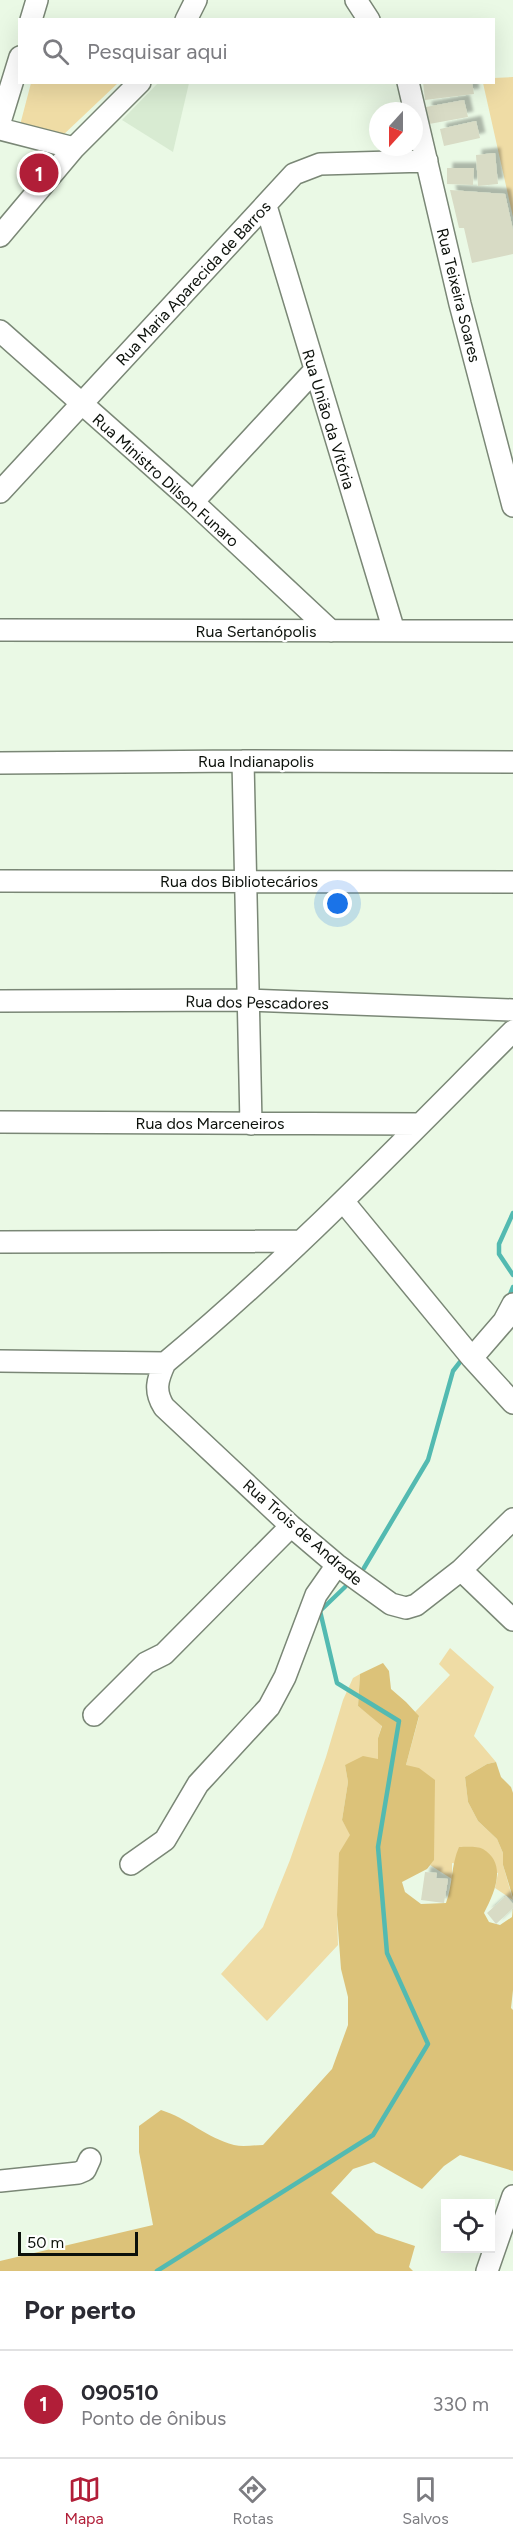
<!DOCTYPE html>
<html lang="pt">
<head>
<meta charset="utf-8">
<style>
	body { margin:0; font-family:Figtree,sans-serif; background:#f7f7f7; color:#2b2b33 }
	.controls { position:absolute; right:18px; bottom:18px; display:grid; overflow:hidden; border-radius:0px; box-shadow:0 6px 24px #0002 }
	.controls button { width:54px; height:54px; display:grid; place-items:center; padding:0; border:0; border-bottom:2px solid #e1e1e2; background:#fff; color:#2b2b33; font:30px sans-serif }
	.compass { position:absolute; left:369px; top:102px; width:54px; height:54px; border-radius:50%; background:#fff; box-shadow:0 6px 24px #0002; rotate:201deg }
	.scale { position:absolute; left:18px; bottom:15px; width:120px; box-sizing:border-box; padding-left:6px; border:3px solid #0c110b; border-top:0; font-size:16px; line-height:21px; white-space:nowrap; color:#0c110b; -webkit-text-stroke:4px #fff; paint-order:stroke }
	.you { position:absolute; left:338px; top:904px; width:21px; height:21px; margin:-15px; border:4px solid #fff; border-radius:50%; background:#1a73e8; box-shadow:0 0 0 9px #1a73e833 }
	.badge { display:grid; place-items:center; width:39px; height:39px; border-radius:50%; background:#b11e38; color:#fff; font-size:20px; font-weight:700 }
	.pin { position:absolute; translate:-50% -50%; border:3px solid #fff; box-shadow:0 2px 6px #0006 }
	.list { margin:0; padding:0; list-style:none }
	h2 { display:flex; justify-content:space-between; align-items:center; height:78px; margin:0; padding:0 24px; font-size:26px }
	h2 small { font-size:20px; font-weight:400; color:#7c7c81 }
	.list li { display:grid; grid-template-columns:39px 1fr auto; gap:18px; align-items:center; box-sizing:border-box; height:108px; padding:0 24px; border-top:2px solid #e1e1e2 }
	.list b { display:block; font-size:22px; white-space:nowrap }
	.list p { margin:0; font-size:20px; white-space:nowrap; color:#7c7c81 }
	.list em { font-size:20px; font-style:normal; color:#7c7c81 }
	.icon { flex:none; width:33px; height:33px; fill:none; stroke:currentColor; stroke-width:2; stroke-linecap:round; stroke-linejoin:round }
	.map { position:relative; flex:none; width:513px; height:2271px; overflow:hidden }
	.search { position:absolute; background:#fff; box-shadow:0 6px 24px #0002; left:18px; right:18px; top:18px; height:66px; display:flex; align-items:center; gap:15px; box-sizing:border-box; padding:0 21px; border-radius:0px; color:#7c7c81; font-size:22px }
	.sheet { height:186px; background:#fff }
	nav { display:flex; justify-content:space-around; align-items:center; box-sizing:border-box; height:84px; border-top:2px solid #e1e1e2; background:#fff; font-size:16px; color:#7c7c81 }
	nav a { display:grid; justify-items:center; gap:3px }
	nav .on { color:#b11e38 }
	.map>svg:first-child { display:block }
</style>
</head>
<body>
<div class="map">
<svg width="513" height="2271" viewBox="0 0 513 2271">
	<defs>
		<filter id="shadow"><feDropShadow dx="5.5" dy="-5.5" stdDeviation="1.5" flood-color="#0004"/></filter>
	</defs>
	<rect width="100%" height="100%" fill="#eaf9e5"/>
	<!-- built -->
	<path fill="#d8ebd2" d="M159,82L189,83L173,152L122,120Z"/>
	<!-- green -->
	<path fill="#efdca5" d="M513,77V217L483,83L494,82V78Z
		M31,83H118L62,136L20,125Z
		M450,1648L494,1687L474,1736L496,1762L487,1764L465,1777L468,1802L478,1821L497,1839L503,1853V1865L513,1900L495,1888L498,1873L452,1863V1879L430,1865L434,1859L406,1765L419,1717L415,1712L450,1675L439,1664Z
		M360,1674L358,1706L382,1725L378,1738V1759L345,1765L348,1782L342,1820L351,1835L337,1915L338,1945L267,2021L221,1974L263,1927L290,1860L326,1757L343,1700L353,1678Z"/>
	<!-- forest -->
	<path fill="#dcc279" d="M383,1663L389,1671L391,1689L406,1702L419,1716L406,1765L419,1768L435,1780L434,1860L427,1869L402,1882L405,1892L421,1904L446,1903C453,1884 451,1865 459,1847C466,1847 477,1846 483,1849C508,1864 494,1894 484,1913L489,1922L500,1925L512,1917L513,1907V1990L511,2008L513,2010V2171L460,2155L444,2166L422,2189L374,2162L353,2169L331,2193L376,2233L415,2246L409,2267L413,2271H0V2261L153,2225L139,2152V2126L161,2110C187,2118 207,2138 234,2145C243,2147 254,2145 263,2145L332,2069L348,2025V1997L341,1969L337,1915L339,1853L350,1835L342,1820L348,1782L345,1765L363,1756L378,1759V1738L382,1726L358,1706L360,1674Z
		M496,1762L501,1777L511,1787L513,1793V1898L503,1865V1853L497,1839L478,1821L468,1802L465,1777L487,1764Z"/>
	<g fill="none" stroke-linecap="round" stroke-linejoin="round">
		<!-- stream -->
		<path stroke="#53bab1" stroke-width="4.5" d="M513,1213L499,1244V1254L513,1275
			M509,1297L513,1287
			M364,1568L428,1460L453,1371L460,1362
			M157,2271L373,2135L428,2044L387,1953L378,1847L399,1721L337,1683L320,1611L345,1587"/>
	</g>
	<!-- building -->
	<path fill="#d8dbc5" filter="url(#shadow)" d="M423,82H472L474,94L425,100Z
		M464,100L468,117L429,124L426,107Z
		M476,121L480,138L444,146L440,129Z
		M495,153L498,184L478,186L476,155Z
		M447,168H474L473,185L447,184Z
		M450,190L505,194L513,230V254L472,263L464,228H459Z
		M425,1872L437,1873L436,1878L448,1879L444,1903L421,1900Z
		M506,1896L513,1904V1908L496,1924L487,1913Z"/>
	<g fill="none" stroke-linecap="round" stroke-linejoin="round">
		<!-- minor casing -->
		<g stroke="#7a8776" stroke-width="24">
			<path id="minor" d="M356,0L369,20
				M31,20L37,0
				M186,20L196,0
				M408,82L460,304L513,506
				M0,122L20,57
				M0,129L74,148
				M266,206L394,631
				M0,236L74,148L140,82
				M0,331L193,502L331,631
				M0,492L294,174L320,164L427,161
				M193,502L314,371
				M0,630L513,631
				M243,761L251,1124
				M0,763L243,761L513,762
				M0,881L513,882
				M0,1001L249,1000L513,1010
				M0,1122L420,1124
				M343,1201L472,1358L513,1403
				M0,1242L300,1241
				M472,1358L504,1321L513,1304
				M0,1361L165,1363C288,1261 400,1144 513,1031
				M165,1363C157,1380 154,1391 164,1407L291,1526L337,1565L391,1604L406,1608L416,1605L461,1570L513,1519
				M461,1570L513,1620
				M94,1715L146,1663L164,1654L291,1526
				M131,1864L165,1840L198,1784L269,1707L285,1677L316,1595L337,1565
				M0,2181L78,2173L85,2170L90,2159
				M487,2271L513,2196"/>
		</g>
		<!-- minor -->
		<use href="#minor" stroke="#fff" stroke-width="21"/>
	</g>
	<g text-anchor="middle" stroke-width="4.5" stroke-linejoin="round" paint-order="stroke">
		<!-- street labels -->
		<g font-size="16" fill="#0c110b" stroke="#fff">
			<text transform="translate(193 283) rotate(-47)" y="6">Rua Maria Aparecida de Barros</text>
			<text transform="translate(459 295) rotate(76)" y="6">Rua Teixeira Soares</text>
			<text transform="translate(329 419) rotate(73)" y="6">Rua União da Vitória</text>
			<text transform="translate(166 480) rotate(42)" y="6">Rua Ministro Dilson Funaro</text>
			<text x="256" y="637">Rua Sertanópolis</text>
			<text x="256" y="767">Rua Indianapolis</text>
			<text x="239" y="887">Rua dos Bibliotecários</text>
			<text transform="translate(257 1002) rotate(1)" y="6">Rua dos Pescadores</text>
			<text x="210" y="1129">Rua dos Marceneiros</text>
			<text transform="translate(303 1532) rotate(41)" y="6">Rua Trois de Andrade</text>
		</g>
	</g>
</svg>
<div class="controls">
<button><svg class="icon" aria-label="locate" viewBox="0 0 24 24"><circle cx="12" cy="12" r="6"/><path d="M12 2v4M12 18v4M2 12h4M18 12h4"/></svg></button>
</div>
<svg class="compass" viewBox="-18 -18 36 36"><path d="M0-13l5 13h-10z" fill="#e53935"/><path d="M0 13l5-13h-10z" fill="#7c7c81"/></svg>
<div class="scale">50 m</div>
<div class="you"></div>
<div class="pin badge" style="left:39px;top:173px">1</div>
<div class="search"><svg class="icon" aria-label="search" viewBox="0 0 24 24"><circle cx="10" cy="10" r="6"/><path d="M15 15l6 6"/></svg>Pesquisar aqui</div>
</div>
<section class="sheet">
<h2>Por perto<small></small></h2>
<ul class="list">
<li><span class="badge">1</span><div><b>090510</b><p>Ponto de ônibus</p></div><em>330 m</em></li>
</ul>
</section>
<nav>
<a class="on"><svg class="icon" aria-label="map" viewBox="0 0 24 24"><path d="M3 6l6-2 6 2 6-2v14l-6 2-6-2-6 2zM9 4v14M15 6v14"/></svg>Mapa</a>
<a><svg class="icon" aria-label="directions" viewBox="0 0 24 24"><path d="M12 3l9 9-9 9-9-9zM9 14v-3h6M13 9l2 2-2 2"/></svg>Rotas</a>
<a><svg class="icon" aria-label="saved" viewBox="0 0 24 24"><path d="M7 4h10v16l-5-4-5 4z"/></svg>Salvos</a>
</nav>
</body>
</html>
